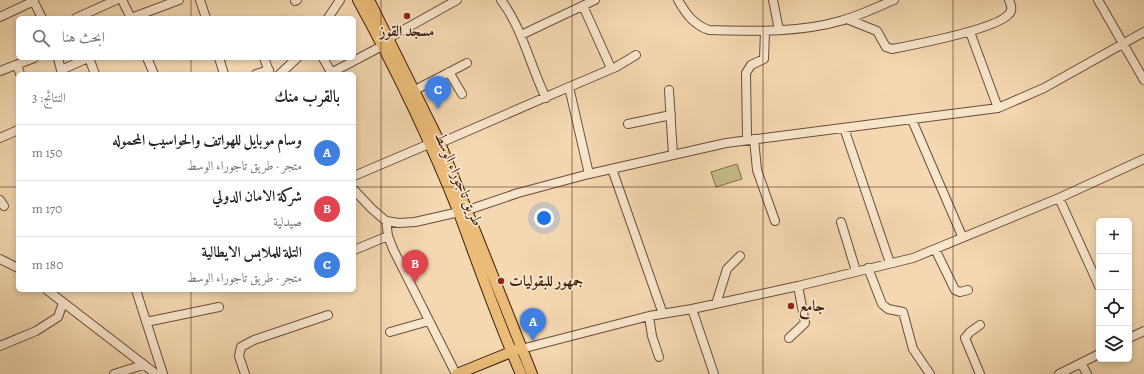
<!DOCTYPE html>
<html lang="ar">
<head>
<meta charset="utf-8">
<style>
	body { margin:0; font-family:Alegreya,Amiri,serif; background:#f2f2f2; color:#222; direction:rtl }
	.controls { position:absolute; right:12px; bottom:12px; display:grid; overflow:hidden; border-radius:6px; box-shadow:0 2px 6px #0003 }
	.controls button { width:36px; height:36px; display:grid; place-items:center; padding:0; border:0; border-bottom:1px solid #e0e0e0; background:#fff; color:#222; font:20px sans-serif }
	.you { position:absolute; left:544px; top:218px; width:14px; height:14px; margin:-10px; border:3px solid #fff; border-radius:50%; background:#1a73e8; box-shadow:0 0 0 6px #1a73e833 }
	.badge { display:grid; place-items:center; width:26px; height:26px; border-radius:50%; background:#db2777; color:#fff; font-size:13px; font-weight:700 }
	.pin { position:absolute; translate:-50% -33px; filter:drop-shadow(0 1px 2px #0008) }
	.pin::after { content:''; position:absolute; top:21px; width:14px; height:12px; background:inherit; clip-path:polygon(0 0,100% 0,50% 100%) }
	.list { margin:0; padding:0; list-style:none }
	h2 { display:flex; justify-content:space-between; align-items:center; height:52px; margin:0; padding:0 16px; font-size:17px }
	h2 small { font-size:13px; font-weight:400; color:#767676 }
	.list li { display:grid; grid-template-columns:26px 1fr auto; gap:12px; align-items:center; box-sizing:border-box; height:56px; padding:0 16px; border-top:1px solid #e0e0e0 }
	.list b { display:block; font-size:15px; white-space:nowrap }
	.list p { margin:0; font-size:13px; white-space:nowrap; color:#767676 }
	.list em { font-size:13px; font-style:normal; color:#767676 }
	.icon { flex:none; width:22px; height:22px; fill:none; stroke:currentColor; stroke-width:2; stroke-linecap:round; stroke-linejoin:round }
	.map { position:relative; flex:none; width:1144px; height:374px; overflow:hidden; direction:ltr }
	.search { position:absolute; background:#fff; box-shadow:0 2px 6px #0003; left:16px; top:16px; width:340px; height:44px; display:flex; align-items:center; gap:10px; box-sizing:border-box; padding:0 14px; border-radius:6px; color:#767676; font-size:15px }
	.panel { position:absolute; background:#fff; box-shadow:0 2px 6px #0003; left:16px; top:72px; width:340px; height:220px; border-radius:6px; direction:rtl }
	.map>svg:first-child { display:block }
</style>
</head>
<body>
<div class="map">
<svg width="1144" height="374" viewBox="0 0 1144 374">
	<rect width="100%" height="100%" fill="#f4d8b1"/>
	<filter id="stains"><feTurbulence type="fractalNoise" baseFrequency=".005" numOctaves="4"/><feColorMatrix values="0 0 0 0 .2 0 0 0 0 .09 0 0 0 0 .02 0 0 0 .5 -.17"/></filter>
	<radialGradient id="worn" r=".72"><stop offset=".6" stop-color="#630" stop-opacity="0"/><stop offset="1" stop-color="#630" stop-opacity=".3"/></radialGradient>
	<!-- green -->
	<path fill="#c4bc86" stroke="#826d4a" d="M737,164L742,179L716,187L711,172Z"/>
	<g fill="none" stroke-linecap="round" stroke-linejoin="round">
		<!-- minor casing -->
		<g stroke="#6c4c38" stroke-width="10">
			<path id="minor" d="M33,0L42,18
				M122,0L131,18
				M200,0L206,18
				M501,0C523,29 530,66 546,98
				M678,0C686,14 694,25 709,30C753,31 798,33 840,21C859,16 877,7 894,0
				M773,0L779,30
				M1098,0L1144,80
				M295,1L297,0
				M583,6L611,68
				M0,17L34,1
				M76,18L116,0
				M131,18L179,0
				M328,18L340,0
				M847,19L877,31L886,47L892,49C913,45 997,29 1009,14C1013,10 1011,5 1009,0
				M970,32L998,108
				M521,35L595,0
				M389,38L457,0
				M58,58L62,74
				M89,58L95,74
				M147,58L154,74
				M219,58L224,74
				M264,58L270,74
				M323,58L332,74
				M17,65L20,74
				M61,70L88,58
				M0,71L34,58
				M449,72L462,94
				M331,73L382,46
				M256,74L269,70
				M280,74L297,58
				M569,87L616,67L636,55
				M415,90L467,63
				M669,90L673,155
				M912,120L962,236
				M628,124L671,115
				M844,128L890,263
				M0,138L18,130
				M747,139L746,73L751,65L764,59L765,31
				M754,139L757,170L775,221
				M440,143L569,87L589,174
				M612,169L663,314
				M354,176L429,144
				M354,190L372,209L386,221L399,223L415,222L468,210L518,193L589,174L726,143L998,108L1044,88L1144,32
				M1059,198L1099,286
				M0,200L4,206
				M386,221L388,236L393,249L456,374
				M841,222L856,271
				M935,249L955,290L960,292L968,290
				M354,250L388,236
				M0,259L18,268
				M868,268L882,304L888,309L903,312L913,349L930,374
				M47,290L156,374
				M136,290L163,374
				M716,304L727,269L740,256
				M692,309L714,374
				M649,316L652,336L659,357
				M146,322L219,307
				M980,325L970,332L965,338L980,374
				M390,332L429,321
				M789,338L805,323L798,286
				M1129,338L1144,331
				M0,346L36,331L58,317L63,303
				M521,349L649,316L692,309L798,286L913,258L1059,198L1144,159
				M1081,363L1087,374
				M114,374L143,365
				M245,374L239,356L241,347L254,340L328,315
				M1059,374L1099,354"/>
		</g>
		<!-- major casing -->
		<g stroke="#3f1e0f" stroke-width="12">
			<path id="major" d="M358,0C396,69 430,140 459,213C479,267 498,322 521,374
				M369,0L440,143L532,374
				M457,374L516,350"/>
		</g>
		<!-- minor -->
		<use href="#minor" stroke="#f8e6cc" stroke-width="8"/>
		<!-- major -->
		<use href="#major" stroke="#eabc78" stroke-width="10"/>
	</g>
	<!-- grid -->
	<path fill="none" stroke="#3f1e0f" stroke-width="1" stroke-opacity="0.55" d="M191,0V18M381,0V374M572,0V374M763,0V374M953,0V374M191,58V74M0,187H18M354,187H1144M191,290V374"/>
	<!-- markers -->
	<g fill="#8f2418" stroke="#f8e6cc" stroke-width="1.5">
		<circle cx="407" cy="16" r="4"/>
		<circle cx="501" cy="281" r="4"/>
		<circle cx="791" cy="306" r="4"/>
	</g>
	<g text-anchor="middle" stroke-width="3.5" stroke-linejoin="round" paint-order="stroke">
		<!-- poi labels -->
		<g font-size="15" font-weight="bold" fill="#3f1e0f" stroke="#f8e6cc" text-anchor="start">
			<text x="407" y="36" text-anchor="middle">مسجد القوز</text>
			<text x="509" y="286">جمهور للبقوليات</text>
			<text x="799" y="311">جامع</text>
		</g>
		<!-- street labels -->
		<g font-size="15" fill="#3f1e0f" stroke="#f8e6cc">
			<text transform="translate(459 179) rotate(67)" y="5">طريق تاجوراء الوسط</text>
		</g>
	</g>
	<rect width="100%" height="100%" filter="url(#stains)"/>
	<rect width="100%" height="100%" fill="url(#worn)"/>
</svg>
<div class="controls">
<button>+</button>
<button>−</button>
<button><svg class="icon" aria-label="locate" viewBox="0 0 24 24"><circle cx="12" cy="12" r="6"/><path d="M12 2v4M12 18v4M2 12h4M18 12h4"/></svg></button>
<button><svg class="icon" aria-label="layers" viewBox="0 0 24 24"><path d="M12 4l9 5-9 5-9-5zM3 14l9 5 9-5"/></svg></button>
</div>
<div class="you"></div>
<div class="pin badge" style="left:533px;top:341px;background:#3f7fe0">A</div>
<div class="pin badge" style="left:415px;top:283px;background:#e0444e">B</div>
<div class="pin badge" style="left:438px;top:109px;background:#3f7fe0">C</div>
<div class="search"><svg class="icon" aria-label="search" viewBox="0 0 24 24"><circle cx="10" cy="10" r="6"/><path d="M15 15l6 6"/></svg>ابحث هنا</div>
<section class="panel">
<h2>بالقرب منك<small>النتائج: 3</small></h2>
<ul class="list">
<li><span class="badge" style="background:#3f7fe0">A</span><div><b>وسام موبايل للهواتف والحواسيب المحموله</b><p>متجر · طريق تاجوراء الوسط</p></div><em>150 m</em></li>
<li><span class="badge" style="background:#e0444e">B</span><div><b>شركة الامان الدولي</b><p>صيدلية</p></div><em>170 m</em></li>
<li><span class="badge" style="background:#3f7fe0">C</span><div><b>التلة للملابس الايطالية</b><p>متجر · طريق تاجوراء الوسط</p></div><em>180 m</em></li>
</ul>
</section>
</div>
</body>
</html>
